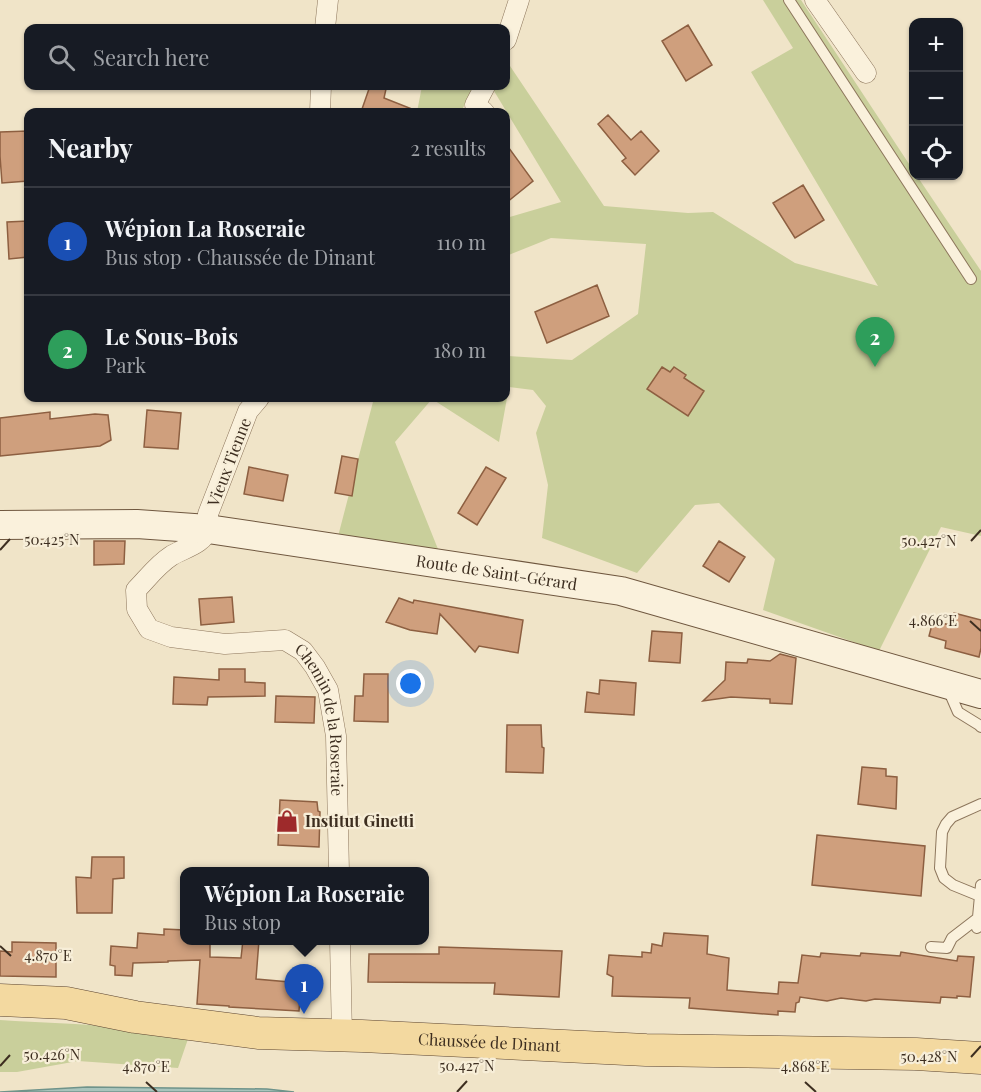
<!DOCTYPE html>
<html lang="en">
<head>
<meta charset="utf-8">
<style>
	body { margin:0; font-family:"Playfair Display",serif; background:#242831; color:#f1f3f6 }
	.controls { position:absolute; right:18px; top:18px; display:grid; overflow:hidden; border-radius:12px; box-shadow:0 2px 4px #0004 }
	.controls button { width:54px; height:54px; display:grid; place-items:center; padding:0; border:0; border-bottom:2px solid #363941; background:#171b24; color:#f1f3f6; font:30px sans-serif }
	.you { position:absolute; left:411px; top:684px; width:21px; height:21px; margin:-15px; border:4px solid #fff; border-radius:50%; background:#1a73e8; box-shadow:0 0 0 9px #1a73e833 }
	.badge { display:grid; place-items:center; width:39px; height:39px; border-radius:50%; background:#cc999b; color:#fff; font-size:20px; font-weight:700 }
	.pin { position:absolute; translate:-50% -50px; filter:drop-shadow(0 2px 3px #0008) }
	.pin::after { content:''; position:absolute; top:32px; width:21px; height:18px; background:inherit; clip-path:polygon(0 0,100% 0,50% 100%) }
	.popup { position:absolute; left:180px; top:867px; width:249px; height:78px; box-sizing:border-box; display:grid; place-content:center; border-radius:12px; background:#171b24; filter:drop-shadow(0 2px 4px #0005); font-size:20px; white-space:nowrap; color:#9ea1a6 }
	.popup b { font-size:22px; color:#f1f3f6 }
	.popup::after { content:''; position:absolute; left:50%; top:100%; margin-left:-12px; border:12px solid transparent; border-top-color:#171b24 }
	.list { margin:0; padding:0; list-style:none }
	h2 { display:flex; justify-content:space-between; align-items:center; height:78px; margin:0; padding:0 24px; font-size:26px }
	h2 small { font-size:20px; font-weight:400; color:#9ea1a6 }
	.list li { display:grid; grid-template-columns:39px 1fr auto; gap:18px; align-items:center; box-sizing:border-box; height:108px; padding:0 24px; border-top:2px solid #363941 }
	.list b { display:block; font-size:22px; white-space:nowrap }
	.list p { margin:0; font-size:20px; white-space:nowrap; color:#9ea1a6 }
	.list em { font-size:20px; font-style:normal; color:#9ea1a6 }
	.icon { flex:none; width:33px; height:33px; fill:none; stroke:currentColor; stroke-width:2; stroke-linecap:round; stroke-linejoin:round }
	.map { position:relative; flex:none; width:981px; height:1092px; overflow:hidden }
	.search { position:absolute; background:#171b24; box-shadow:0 2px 4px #0004; left:24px; top:24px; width:486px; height:66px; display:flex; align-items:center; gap:15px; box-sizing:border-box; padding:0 21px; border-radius:12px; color:#9ea1a6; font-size:22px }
	.panel { position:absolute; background:#171b24; box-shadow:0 2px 4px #0004; left:24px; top:108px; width:486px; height:294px; border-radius:12px }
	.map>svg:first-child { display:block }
</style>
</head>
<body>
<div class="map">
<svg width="981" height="1092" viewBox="0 0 981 1092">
	<rect width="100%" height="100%" fill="#f0e4c8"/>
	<!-- green -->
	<path fill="#c9cf9b" d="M763,0H801L913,170L914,176H917L981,271V536L941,527L879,651L763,610L775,559L719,503L695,505L637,573L542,538L548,485L536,433L546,406L533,390L509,387L499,442L432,399L395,442L444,564L335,548L374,398H506V387L509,386L506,356L572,360L638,314L646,244L551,238L506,256V218L561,202L491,86H506V60L604,206L688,213L713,212L795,263L878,286L751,72L793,48Z
		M422,86H474L461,112H417Z
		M0,1020C40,1023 80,1023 120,1028C144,1031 164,1037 188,1039L178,1068L78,1061L17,1072H0Z"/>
	<!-- water -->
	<path fill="#a9c4bc" stroke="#6f938a" stroke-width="1.5" d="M87,1087L267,1089L294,1092H0Z"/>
	<!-- building -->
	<path fill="#cf9f7d" stroke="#8d5f41" stroke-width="1.5" d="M688,25L712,65L686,81L662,41Z
		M370,86H376L386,89L384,98L417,111L416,112H361Z
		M608,115L631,140L641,131L659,151L635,175L622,161L626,158L598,124Z
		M28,131V181L2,183L0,156V132Z
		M506,144L533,181L506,203Z
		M803,185L824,220L795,238L773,203Z
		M28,221V257L9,259L7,222Z
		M597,285L609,316L547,343L535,312Z
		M662,367L670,372L674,367L686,375L684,378L704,391L688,416L647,389Z
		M147,410L181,413L178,449L144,447Z
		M50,412V419L95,414L108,415L111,440L100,446L0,456V418Z
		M342,456L358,459L352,496L335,493Z
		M249,467L288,475L283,501L244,494Z
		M486,467L506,478L477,525L458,513Z
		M94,541H125L124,564L94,565Z
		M719,541L745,557L729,582L703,566Z
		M232,597L234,622L201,625L199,599Z
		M399,598L413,603L414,600L523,620L518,653L479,646L475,652L440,614L437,634L410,630L386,622Z
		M954,613L981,620V648L979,657L945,648L946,641L929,636L933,621L950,625Z
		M652,631L682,633L680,663L649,661Z
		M780,654L796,658L792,704L770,703V699L731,697L703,701L725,680L726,662L747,663L748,659L770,661Z
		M219,669H245V682L265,683V696L208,697L207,705L173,704L174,677L219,680Z
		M364,674H388V722L354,721L355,696H363Z
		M600,680L636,683L634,715L585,712L587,692L599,694Z
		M276,696L315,697L314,723L275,722Z
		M507,725H541L542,747L544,748L543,773L506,772Z
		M862,767L886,769V776L897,777L896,809L858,804Z
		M280,800L317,802L318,811L320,812L319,847L278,845Z
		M817,835L925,846L921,896L812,885Z
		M92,857H124V878L113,879L112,913H77L76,877L91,878Z
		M164,929L184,930V940H210V957L241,958L243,940H259L256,979L301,983L299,1011L229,1007V1006L197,1004L200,960L168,961V962L133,963L132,976L115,975V966L110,965L111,946L137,948L138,933L164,935Z
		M664,933L708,936L707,954L729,958L727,990L778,994L779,982L798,983L802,955L820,957L821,953L860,956L861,953L900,956L901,952L957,961L958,956L974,957L970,997L957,996V998L941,997L940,1003L875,999L866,1001L841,998L827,1001L800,997L799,1002L796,1003L795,1012L778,1011V1015L689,1008L690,998L612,996L613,977L607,974L609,955L642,957V952L651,953L652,944L662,946Z
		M12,942L56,943V977L0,976V951L12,952Z
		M439,947L562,951L559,997L494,994L495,983L368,982L369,954H439Z"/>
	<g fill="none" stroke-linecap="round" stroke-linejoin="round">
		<!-- service casing -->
		<g stroke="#8d765c" stroke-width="12">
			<path id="service" d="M789,0L971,279
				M948,689L958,712L979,725L981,727
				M980,896L953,885L944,878L940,868L942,832L946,824L952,817L981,804
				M977,928L981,885
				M931,947L947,948L952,938L978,918"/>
		</g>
		<!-- minor casing -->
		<g stroke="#8d765c" stroke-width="21">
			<g id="minor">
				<path d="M815,0L866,73"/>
				<path d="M325,28L328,0"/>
				<path d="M506,40L519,0"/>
				<path d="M320,112L321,86"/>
				<path d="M484,112L475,105L485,86"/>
				<path id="s1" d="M259,398L248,411L208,514C208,518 209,524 208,528C204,545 183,548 171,556C157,565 147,579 136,590L137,609L149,629L171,637L225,644L285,640L303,651L315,667L328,690L336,736L339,872"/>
				<path d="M340,940L342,1036"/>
			</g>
		</g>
		<!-- secondary casing -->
		<g stroke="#6f573f" stroke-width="30">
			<g id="secondary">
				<path id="s2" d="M0,525L137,524L208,529L621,591L981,694"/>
			</g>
		</g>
		<!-- primary casing -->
		<g stroke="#5b4430" stroke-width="33">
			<g id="primary">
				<path id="s3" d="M0,1000L66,1003L135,1017L258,1033L362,1036L646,1050L916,1054L981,1058"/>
			</g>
		</g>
		<!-- service -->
		<use href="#service" stroke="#faf1dc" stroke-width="10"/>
		<!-- minor -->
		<use href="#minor" stroke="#faf1dc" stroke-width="20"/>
		<!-- secondary -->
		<use href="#secondary" stroke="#faf1dc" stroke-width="28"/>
		<!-- primary -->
		<use href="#primary" stroke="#f3d9a0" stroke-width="32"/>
	</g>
	<!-- ticks -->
	<path fill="none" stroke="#3d2e20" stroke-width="2" d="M971,541L981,530M0,550L10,539M970,621L981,631M0,946L11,956M971,1057L981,1046M0,1066L10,1055M146,1082L157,1092M805,1082L816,1092M457,1092L467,1081"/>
	<!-- icons -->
	<defs>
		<g id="shop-bare" transform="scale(1.8)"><path d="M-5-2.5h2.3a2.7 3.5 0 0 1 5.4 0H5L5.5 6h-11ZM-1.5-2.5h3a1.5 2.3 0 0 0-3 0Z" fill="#9e2a2b" stroke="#f7eed8" stroke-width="2.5" paint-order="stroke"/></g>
	</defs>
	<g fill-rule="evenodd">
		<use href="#shop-bare" x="287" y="821"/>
	</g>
	<g text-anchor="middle" stroke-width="4.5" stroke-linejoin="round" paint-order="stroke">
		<!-- street labels -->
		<g font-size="16" fill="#3d2e20" stroke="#f7eed8">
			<text transform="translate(229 462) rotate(-69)" y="6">Vieux Tienne</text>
			<text dy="6" stroke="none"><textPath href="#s2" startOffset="500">Route de Saint-Gérard</textPath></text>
			<text dy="6" stroke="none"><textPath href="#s1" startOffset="513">Chemin de la Roseraie</textPath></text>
			<text dy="6" stroke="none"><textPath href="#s3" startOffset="492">Chaussée de Dinant</textPath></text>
		</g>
		<!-- poi labels -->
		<g font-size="16" font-weight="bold" fill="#3d2e20" stroke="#f7eed8" text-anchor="start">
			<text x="305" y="827">Institut Ginetti</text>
		</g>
	</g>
	<g font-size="15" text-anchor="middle" fill="#3d2e20" stroke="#f7eed8" stroke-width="4.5" stroke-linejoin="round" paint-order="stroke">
		<text x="52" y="545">50.425°N</text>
		<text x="929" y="546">50.427°N</text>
		<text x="933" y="626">4.866°E</text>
		<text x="48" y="961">4.870°E</text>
		<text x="52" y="1060">50.426°N</text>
		<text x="929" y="1062">50.428°N</text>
		<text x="467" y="1071">50.427°N</text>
		<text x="146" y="1072">4.870°E</text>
		<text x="805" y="1072">4.868°E</text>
	</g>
</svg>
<div class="controls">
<button>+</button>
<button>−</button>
<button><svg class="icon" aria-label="locate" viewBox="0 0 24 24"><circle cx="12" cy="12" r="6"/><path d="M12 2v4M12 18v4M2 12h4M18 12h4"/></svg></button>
</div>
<div class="you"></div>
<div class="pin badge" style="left:304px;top:1014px;background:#1a4fb4">1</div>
<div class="popup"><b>Wépion La Roseraie</b>Bus stop</div>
<div class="pin badge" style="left:875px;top:367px;background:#2e9e5b">2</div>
<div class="search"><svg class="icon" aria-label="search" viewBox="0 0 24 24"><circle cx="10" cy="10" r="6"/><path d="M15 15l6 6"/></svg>Search here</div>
<section class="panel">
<h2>Nearby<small>2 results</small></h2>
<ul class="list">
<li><span class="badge" style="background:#1a4fb4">1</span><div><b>Wépion La Roseraie</b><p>Bus stop · Chaussée de Dinant</p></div><em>110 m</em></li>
<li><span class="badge" style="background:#2e9e5b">2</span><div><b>Le Sous-Bois</b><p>Park</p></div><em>180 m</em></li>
</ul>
</section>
</div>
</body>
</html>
